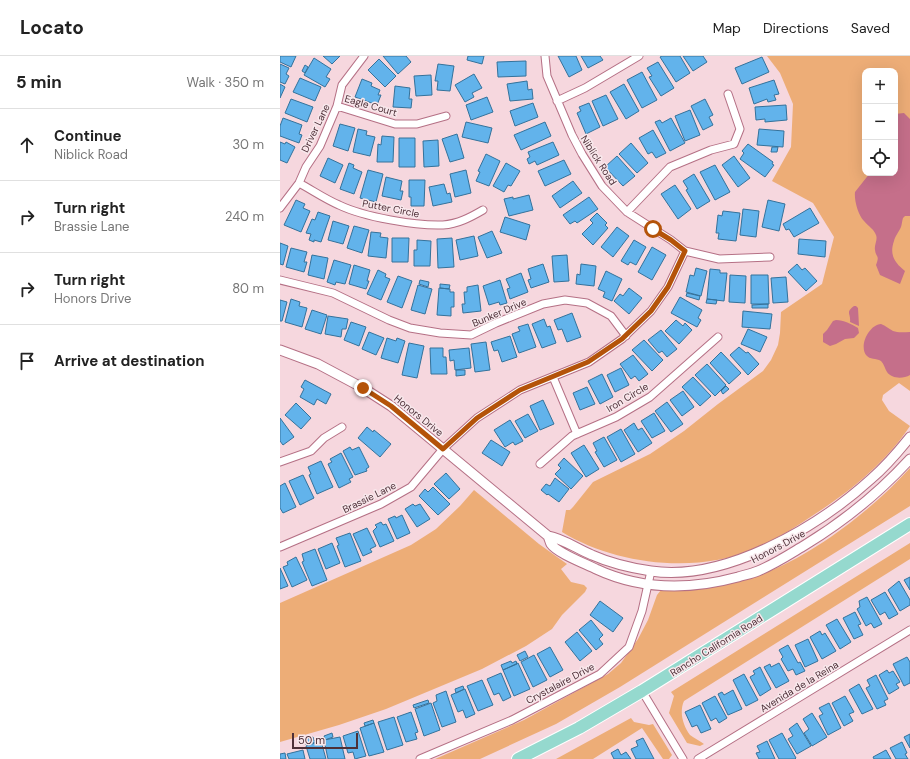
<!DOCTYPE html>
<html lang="en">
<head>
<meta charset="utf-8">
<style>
	body { margin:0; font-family:"DM Sans",sans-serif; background:#f2f2f2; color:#222 }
	.controls { position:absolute; right:12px; top:12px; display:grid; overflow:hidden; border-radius:8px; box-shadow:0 4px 16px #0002 }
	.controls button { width:36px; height:36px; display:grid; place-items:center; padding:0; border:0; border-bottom:1px solid #e0e0e0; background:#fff; color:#222; font:20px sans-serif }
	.scale { position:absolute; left:12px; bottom:10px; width:66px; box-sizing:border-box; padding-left:4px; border:2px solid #4e3038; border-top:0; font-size:11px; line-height:14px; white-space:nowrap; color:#4e3038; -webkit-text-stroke:3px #f8e8ec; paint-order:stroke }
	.stop { position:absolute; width:12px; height:12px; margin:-9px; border:3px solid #b45309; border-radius:50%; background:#fff }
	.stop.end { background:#b45309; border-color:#fff; box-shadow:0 1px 4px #0008 }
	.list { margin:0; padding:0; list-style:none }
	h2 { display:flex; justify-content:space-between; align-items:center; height:52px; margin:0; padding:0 16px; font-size:17px }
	h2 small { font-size:13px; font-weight:400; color:#767676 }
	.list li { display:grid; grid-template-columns:26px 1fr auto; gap:12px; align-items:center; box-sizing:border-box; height:72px; padding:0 16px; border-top:1px solid #e0e0e0 }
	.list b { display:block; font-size:15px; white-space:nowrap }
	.list p { margin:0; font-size:13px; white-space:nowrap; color:#767676 }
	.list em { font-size:13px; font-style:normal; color:#767676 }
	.icon { flex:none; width:22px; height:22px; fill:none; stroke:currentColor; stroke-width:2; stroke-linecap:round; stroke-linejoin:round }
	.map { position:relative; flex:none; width:630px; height:703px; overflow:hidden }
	header { display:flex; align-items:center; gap:24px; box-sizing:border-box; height:56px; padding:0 20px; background:#fff; border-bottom:1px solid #e0e0e0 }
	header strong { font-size:19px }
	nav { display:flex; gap:22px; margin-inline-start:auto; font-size:14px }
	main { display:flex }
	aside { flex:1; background:#fff }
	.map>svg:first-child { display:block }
</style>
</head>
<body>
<header>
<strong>Locato</strong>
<nav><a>Map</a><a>Directions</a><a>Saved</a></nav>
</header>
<main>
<aside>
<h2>5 min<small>Walk · 350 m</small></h2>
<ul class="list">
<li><svg class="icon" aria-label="ahead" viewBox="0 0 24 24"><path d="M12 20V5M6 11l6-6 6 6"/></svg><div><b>Continue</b><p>Niblick Road</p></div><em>30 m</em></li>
<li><svg class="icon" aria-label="right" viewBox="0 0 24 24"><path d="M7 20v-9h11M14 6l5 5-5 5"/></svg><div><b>Turn right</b><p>Brassie Lane</p></div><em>240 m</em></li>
<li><svg class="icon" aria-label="right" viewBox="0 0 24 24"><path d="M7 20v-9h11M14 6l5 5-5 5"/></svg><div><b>Turn right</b><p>Honors Drive</p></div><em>80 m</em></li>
<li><svg class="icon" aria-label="arrive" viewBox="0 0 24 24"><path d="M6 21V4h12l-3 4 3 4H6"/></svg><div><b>Arrive at destination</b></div></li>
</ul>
</aside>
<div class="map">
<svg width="630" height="703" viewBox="0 0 630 703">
	<rect width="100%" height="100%" fill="#f6d7de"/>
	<!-- green -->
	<path fill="#edad77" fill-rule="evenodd" d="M487,0H630V335L619,327L603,339L602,344L609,355L630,370C606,406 571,435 535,458C516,471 496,483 475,493C416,518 336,509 282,476L286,454H290L293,451L313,426L370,398L404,375L438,348L483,315L491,304L498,289L500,277L501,256L542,228L554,181L533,147L492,125L511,91L513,48L500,17ZM585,15H615V117H585Z
		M630,412V450L340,631L276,668L200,703H155L244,664L328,618L341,607L358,583L368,564L377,539L381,534C398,532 416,533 433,531C441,530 451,527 459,525C520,511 589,457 630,412Z
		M194,434L259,488L287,508L281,513L291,526L304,529L307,532L305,536L282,559L272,573L246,590L202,613L106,653L59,669L0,686V547L131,489L156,473L180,450Z
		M630,487V503L404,645C399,656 403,670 410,679C414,682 420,685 424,688L420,690L407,687L389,657L394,640L391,636Z
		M351,662L354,666L369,669L373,668L392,699L389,703H383L362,672L313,703H276Z"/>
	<!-- water -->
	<path fill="#c56f8a" d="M624,57L630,63V160H625L623,162C622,165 622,168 621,171C619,176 615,180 614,185C609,199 615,207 625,215L620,228L600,219L596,209C600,199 596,202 595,194C594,189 598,184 596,179C594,173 588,170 584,165C578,159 574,144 575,136L590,117H615V58Z
		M574,250H576L578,252L579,270L570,266C571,257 565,257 574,250Z
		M556,264C564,264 571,268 578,272L579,277L574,282L565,283L556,288L550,290L543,286V278L547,274L553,265Z
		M601,268C606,270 608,272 613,275C618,277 625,276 630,276V319C623,323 612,323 607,316C605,313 604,308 601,305C596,302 590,304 586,299C579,289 589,269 601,268Z"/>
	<!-- building -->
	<path fill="#62b3eb" stroke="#34729b" d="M0,0H16L11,11L0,6Z
		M43,0H60L52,8Z
		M103,0H126L131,6L118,18Z
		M188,0H204L202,8L187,4Z
		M278,0H296L302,14L289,21Z
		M301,0H320L323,4L308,12Z
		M382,0H400L410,17L396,26L380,1Z
		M403,0H423L427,6L413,15Z
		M482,1L489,16L462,28L455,12Z
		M34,2L51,13L46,21L50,23L45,31L24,19Z
		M99,3L116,20L105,31L88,14Z
		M246,5V20L218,21L217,6Z
		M378,6L394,32L381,40L369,21L372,20L367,12Z
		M0,8L9,12L6,18L9,20L5,28L0,26Z
		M158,8L174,10L170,35L157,34L158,25H155Z
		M25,9L28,11L25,17L22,15Z
		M362,16L377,44L362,52L347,24Z
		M194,18L202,32L192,37L194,41L185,46L175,29Z
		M151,19L152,39L136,40L134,20Z
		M20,22L41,31L35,45L13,36Z
		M82,23L92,27L91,30L100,34L98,39H101L97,49L75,41Z
		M494,24L499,38L494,39L496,44L488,46L487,43L474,48L469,32Z
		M247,25L248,34L252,33L253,43L230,45L227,28Z
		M0,28L5,31L0,42Z
		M344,28L359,55L346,63L330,36Z
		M115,30L130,32L129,43H132L131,52L113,51Z
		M326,39L338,63L323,70L312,45Z
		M207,41L213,56L191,64L186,49Z
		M11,43L33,51L27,66L5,57Z
		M425,43L433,59L429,61L433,69L423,74L411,50Z
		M253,47L258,61L235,70L230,55Z
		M309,47L320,71L306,78L297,57L301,55L299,51Z
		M506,49L507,64L485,66V63L476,64L475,51Z
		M410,54L420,79L405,85L395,60Z
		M3,62L22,69L19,78L22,79L19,87L0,80V70Z
		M391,62L405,87L390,95L375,66L380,64L382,67Z
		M186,66L212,72L208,87L182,81Z
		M265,66L271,80L241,94L234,79Z
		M60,68L75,72L68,95L53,90Z
		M78,73L87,75L86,79L95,81L90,100L73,96Z
		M479,73L504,75L503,91L477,89Z
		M373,74L386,97L376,102L372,96L368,98L359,82Z
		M177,78L184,102L170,106L162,83Z
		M102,80L114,81L113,106H97L98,88L101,89Z
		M119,82H135V111H119Z
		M158,84L159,110L144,111L143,85Z
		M0,86L5,88L6,86L15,91L7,107L0,104Z
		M273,86L279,99L257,109L255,105L249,108L247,103L250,101L248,96Z
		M351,87L368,107L357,117L339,98Z
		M468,88L493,106L492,108L494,109L485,121L460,103L464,97L462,95Z
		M492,91H498L497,96H491Z
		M206,98L220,105L209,130L196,125L200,116L198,115Z
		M337,100L355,120L343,130L325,111Z
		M454,100L470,122L458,131L442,109Z
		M48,102L63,109L55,127L40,120Z
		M284,104L291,118L265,130L258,115Z
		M69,107L74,109L73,112L82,116L74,138L60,133Z
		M226,107L240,115L231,130L228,129L224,136L213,130Z
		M435,109L450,136L435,144L420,116Z
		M88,114L103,118L96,146L80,142Z
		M186,114L191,137L175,141L170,118Z
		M414,118L430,145L417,153L406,134L408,133L403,125Z
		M106,121L122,125L120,135H123L121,144L102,140Z
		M129,124H145L144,150H131V141H129Z
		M293,125L302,137L280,152L272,140Z
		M164,128L167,138L170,137L172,146L153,150L149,131Z
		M395,129L411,153L398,163L381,138Z
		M249,139L253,154L229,160L224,143L233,141V143Z
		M309,141L318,153L297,167L295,165L290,168L283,159Z
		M16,144L25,148L23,152L30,155L21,176L4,169Z
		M488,144L505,148L499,175L482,171Z
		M530,152L539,167L514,181L509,173L506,174L503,168Z
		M463,153L479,155L476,181L460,179Z
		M443,155L460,157L456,185L438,183L439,177H436L438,159L442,160Z
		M38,156L50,160L41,186L34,184V186L29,184L31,178L26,177L32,163L35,164Z
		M317,157L327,167L325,169L328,172L313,189L302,178L313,167L310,164Z
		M225,161L250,169L246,184L220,176Z
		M53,165L69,170L63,188L48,184Z
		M74,170L89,174L82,197L67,192Z
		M337,171L349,180L333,201L321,191Z
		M212,175L222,197L207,202L198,181Z
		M91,176L101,177L100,181L108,182L106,202L88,200Z
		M194,180L198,200L180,204L176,184Z
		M112,182H129L128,206H112Z
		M172,182L174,211L158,212L157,183Z
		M519,183L546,185L545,201L518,198Z
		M137,184L151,185L150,210H134V194H137Z
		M354,184L366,191L356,209L350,206L348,209L341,205Z
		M0,187L8,190L3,209L0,208Z
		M372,191L386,199L372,224L358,216Z
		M11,192L27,196L24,206H27L24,216L6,211Z
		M32,199L48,202L44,223L28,219Z
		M287,199L289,225L274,226L272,200Z
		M54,204L71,209L65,228L56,226L55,229L47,226Z
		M263,208L269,226L251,232L248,224L251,223L248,213Z
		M301,208L316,210L314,230L296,228L297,218L300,219Z
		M517,208L522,214L525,212L537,225L526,235L508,216Z
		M74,209L90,214L87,225H89L86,233L69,228Z
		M416,212L427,215L421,240L406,236L410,219L414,220Z
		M430,213L440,214V217H447L444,245L427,243Z
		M98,214L106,218L105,221L110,223L101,244L87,238Z
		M326,215L342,223L332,245L323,241L325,236L318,233Z
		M241,217L248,236L230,243L227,233L230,232L226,223Z
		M450,219L466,220L465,247L449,246Z
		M471,219H488L489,248H471Z
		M118,220L132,225L122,252L107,246Z
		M506,221L508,246L493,247L491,222Z
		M140,224L149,226L148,231L139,228Z
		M220,224L227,247L220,249L219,246L209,249L203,230Z
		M160,228L170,229L169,233L160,232Z
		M138,229L152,233L145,258L131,254Z
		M198,229L201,255L183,257L182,248H185L184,236H187V231Z
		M159,232L170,233V236H174V251H171V260L157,259Z
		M349,232L362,242L349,258L334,245L340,238L343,240Z
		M407,237L420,240L419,244L406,240Z
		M400,241L422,254L418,262L421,264L417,271L391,257Z
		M11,243L20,246L19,250L27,252L22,271L5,266Z
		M427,243L437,244L436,248L426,247Z
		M0,244L7,246L2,265H0Z
		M488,248V252H472V249Z
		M32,254L47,259L41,278L25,273Z
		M463,255L492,258L490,273L462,271Z
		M292,257L301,281L287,286L282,273L278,274L274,264Z
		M48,260L68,263L66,273H62L61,281L45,278Z
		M264,263L267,271L270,270L276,287L262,292L252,268Z
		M396,264L403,270L405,267L412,274L399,288L385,275Z
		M71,266L86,271L79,290L64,284Z
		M248,268L256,291L239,297L232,278L240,275L238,271Z
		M468,273L487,281L480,296L461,288Z
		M381,274L397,293L387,301L382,295L379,297L368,284Z
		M89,276L104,282L96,299L82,293Z
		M230,280L237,301L222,306L218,294L214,295L211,286Z
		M107,282L116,285L117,282L125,285L118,307L101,302Z
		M364,284L383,304L372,315L352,294Z
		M206,286L210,314L195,316L191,288Z
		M129,287L144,290L137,322L122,319Z
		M459,291L466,297L468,296L479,308L468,319L450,299Z
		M150,292H163V301H166L167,318H151Z
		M189,292L191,312L175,314L174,304L170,305L169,294Z
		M441,296L461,317L449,328L430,307Z
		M353,299L368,318L359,325L355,320L351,323L340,308Z
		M427,308L446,329L435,340L415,319Z
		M341,312L349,329L335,336L327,319Z
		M176,314H185V319L176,320Z
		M322,318L333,341L320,348L308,325Z
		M413,321L431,340L420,350L402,331Z
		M25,324L51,338L46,348L37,343L34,349L20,341L24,333L21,331Z
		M446,330L449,333L443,338L441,335Z
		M307,331L315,348L300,354L293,337Z
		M403,335L414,351L402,360L390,344Z
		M263,344L274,368L260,374L250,350Z
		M387,346L403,368L391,376L375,355Z
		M16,347L31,362L21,373L5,359Z
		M374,357L385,375L372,382L361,365Z
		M248,358L258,375L245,382L235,365Z
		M0,362L14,381L3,389L0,385Z
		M230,364L243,385L235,389L233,386L225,391L214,374Z
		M354,367L358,374L362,372L372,387L358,396L344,374Z
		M87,371L93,376L94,374L111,388L100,401L78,382Z
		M341,373L355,398L341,406L327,381Z
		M324,381L337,404L324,411L315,396L317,395L313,387Z
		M211,384L230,396L222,410L202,397Z
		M304,389L319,413L306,421L291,397Z
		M70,391L72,394L79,391L89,411L86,413L87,415L75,419L63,395Z
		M61,397L73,421L69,423L71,426L59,432L48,408L52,406L50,403Z
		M284,402L303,420L291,433L275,418L281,412L278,409Z
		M41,405L53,431L37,438L29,419L31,418L28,411Z
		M166,417L180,433L169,443L154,428Z
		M23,419L34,442L20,449L9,425Z
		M275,422L289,433L279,446L268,438L267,439L261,434L266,428L270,430Z
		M5,427L16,451L3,457L0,452V430Z
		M153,431L170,448L158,459L139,440L145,433L148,436Z
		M133,448L135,450L140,448L150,463L137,471L125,453Z
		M122,459L130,477L117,483L108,463L115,460L116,462Z
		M101,466L103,469L106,468L114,485L100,491L93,475L97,471L95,469Z
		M87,472L96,490L90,493L92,496L83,500L73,478Z
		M70,477L81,505L65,511L57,490L59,489L56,482Z
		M52,487L60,507L46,513L38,493Z
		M35,493L47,524L32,530L22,506L24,505L22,498Z
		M16,501L27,524L12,531L3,511L8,509L7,506Z
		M0,512L8,530L0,533Z
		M630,521V534L624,524Z
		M619,525L630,544V549L620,555L608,534Z
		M605,536L618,558L609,563L605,556L600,559L591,544Z
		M587,541L602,568L594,572L591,567L586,570L577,553L580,551L579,545Z
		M320,545L343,562L333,576L310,559Z
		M575,556L581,568L578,569L583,579L574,583L563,562Z
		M557,563L571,586L560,593L546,569Z
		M311,564L323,579L319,583L323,588L316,594L299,574Z
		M540,575L542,579L545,577L556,595L542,603L530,581Z
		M297,576L312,595L300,605L285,586Z
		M528,583L538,605L525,611L515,589Z
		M508,589L518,607L520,606L525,615L516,619L513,613L508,615L501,603L503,601L499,594Z
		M270,591L283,614L270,621L257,598Z
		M245,595L248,601L240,605L237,599Z
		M254,599L267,624L253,631L241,606Z
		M627,601L630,606V627L624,630L613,608Z
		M231,605L232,607L236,605L237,608L223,614L221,609Z
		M238,607L250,633L234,640L223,614Z
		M499,607L509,625L496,632L484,611L490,608L491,611Z
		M480,611L491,633L480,640L470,621L475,618L473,615Z
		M607,614L609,617L613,615L620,626L616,628L619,632L609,638L599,619Z
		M221,617L231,641L223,645L219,637L214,639L207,623Z
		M464,618L478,644L466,650L453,624Z
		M596,619L608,643L604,645L606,649L597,653L586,632L590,630L587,624Z
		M202,624L213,649L198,655L187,630Z
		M579,628L593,653L582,658L569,634Z
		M183,630L184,633L176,637L175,633Z
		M185,633L195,658L186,662L183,654L178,656L171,639Z
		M453,634L462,653L448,659L438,638L442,636L444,639Z
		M166,635L176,666L162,671L153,647L157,645L156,639Z
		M435,640L447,662L439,667L436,662L431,665L422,647Z
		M565,640L574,656L569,658L573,665L564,670L552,647Z
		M148,644L149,647L134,652L133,649Z
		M151,647L160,674L144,680L135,653Z
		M549,647L561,672L548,679L539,660L543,658L539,652Z
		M420,649L431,673L421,677L417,669L412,671L405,656Z
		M131,656L138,676L135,677L137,683L126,686L117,661Z
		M532,657L547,681L532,690L524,677L529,673L523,663Z
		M114,661L123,689L107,694L98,666Z
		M93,664L94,667L85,670L84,667Z
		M94,667L104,696L89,700L80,672Z
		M517,667L531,690L517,698L508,683L513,680L509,673Z
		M78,675L86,700L75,703L73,696L68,697L63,680Z
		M52,677L53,681L45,684L44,680Z
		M502,677L516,702L515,703H499L489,684Z
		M630,678V692L624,681Z
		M33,681L34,685L39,683V685L26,689L24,684Z
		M60,681L65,703H48L44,684Z
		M363,682L374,703H356L351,693L358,690L356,685Z
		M41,685L46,703H30L26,690Z
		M487,685L495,703H479L476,697L480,696L477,690Z
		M622,686L627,697L625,698L628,703H616L610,692Z
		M338,693L341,699L346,696L351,703H334L331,697Z
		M23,694L25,703H9L7,698Z
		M606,694L611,703H594L593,701Z
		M5,697L6,703H0V698Z"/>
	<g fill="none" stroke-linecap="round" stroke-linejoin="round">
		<!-- minor casing -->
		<g stroke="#b57085" stroke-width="9">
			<path id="minor" d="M265,0L267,20L292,79L302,98L322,130L347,156L391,184L405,195L439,203L490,201
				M277,45L305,32L359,0
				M57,50L115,68H137L166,60
				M19,127C32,134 45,143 59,149C84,161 136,170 163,169C178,168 191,161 203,154
				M0,152L19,127L26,111L40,90L57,50L62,29L84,0
				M347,156L390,111L431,94L454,88L460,73L448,38
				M0,224L53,237L109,264L130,272L160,277L191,279L216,267L263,248L285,244L307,247L331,260L346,280
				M273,321L297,378
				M0,406L31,395L44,382L62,371
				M260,408L292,380L336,361L370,341L438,281
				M0,491L101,448L131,431L163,393L197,362L240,334L309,306L342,283L371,255L388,231L405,195
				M362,635L403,703
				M140,703L232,664L320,618L349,591L362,555L371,515
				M418,703L630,574"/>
		</g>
		<!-- tertiary casing -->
		<g stroke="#b57085" stroke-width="11">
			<path id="tertiary" d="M0,294L38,308L83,332L111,350L268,480C284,483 297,493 312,499C330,507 351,512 371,515C445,526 538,471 591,423C606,410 618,396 630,381
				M268,480C269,482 270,486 271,488C277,497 306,508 316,513C361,534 410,534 458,521C464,519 471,518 478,515C495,508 510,498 525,489C566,464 598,438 630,403"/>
		</g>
		<!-- primary casing -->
		<g stroke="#fff" stroke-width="14">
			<path id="primary" d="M238,703L299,672L362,635L630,468"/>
		</g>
		<!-- minor -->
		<use href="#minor" stroke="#fff" stroke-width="7"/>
		<!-- tertiary -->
		<use href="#tertiary" stroke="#fff" stroke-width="9"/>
		<!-- primary -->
		<use href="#primary" stroke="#95d9ce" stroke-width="12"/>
	</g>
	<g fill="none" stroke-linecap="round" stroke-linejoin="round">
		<!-- route -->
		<path stroke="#b45309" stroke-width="5" d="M83,332L111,350L163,393L197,362L240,334L308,306L342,283L371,255L388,231L405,195L391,184L373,173"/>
	</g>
	<g text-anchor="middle" stroke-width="3" stroke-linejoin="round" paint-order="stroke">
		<!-- street labels -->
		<g font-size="10" fill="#4e3038" stroke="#f8e8ec">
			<text transform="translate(91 49) rotate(16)" y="4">Eagle Court</text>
			<text transform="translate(35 72) rotate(-64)" y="4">Driver Lane</text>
			<text transform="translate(319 104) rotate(57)" y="4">Niblick Road</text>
			<text transform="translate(111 152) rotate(11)" y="4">Putter Circle</text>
			<text transform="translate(219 256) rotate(-23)" y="4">Bunker Drive</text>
			<text transform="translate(347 341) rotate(-31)" y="4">Iron Circle</text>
			<text transform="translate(139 359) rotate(39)" y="4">Honors Drive</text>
			<text transform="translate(89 441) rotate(-26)" y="4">Brassie Lane</text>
			<text transform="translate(498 490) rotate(-28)" y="4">Honors Drive</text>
			<text transform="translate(436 589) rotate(-32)" y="4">Rancho California Road</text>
			<text transform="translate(280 627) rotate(-28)" y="4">Crystalaire Drive</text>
			<text transform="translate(519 630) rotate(-31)" y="4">Avenida de la Reina</text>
		</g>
	</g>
</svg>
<div class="controls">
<button>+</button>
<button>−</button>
<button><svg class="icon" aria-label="locate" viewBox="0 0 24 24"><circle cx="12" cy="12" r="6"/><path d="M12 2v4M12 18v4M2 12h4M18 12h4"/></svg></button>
</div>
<div class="scale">50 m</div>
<div class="stop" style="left:373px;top:173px"></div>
<div class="stop end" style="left:83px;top:332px"></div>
</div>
</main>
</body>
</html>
